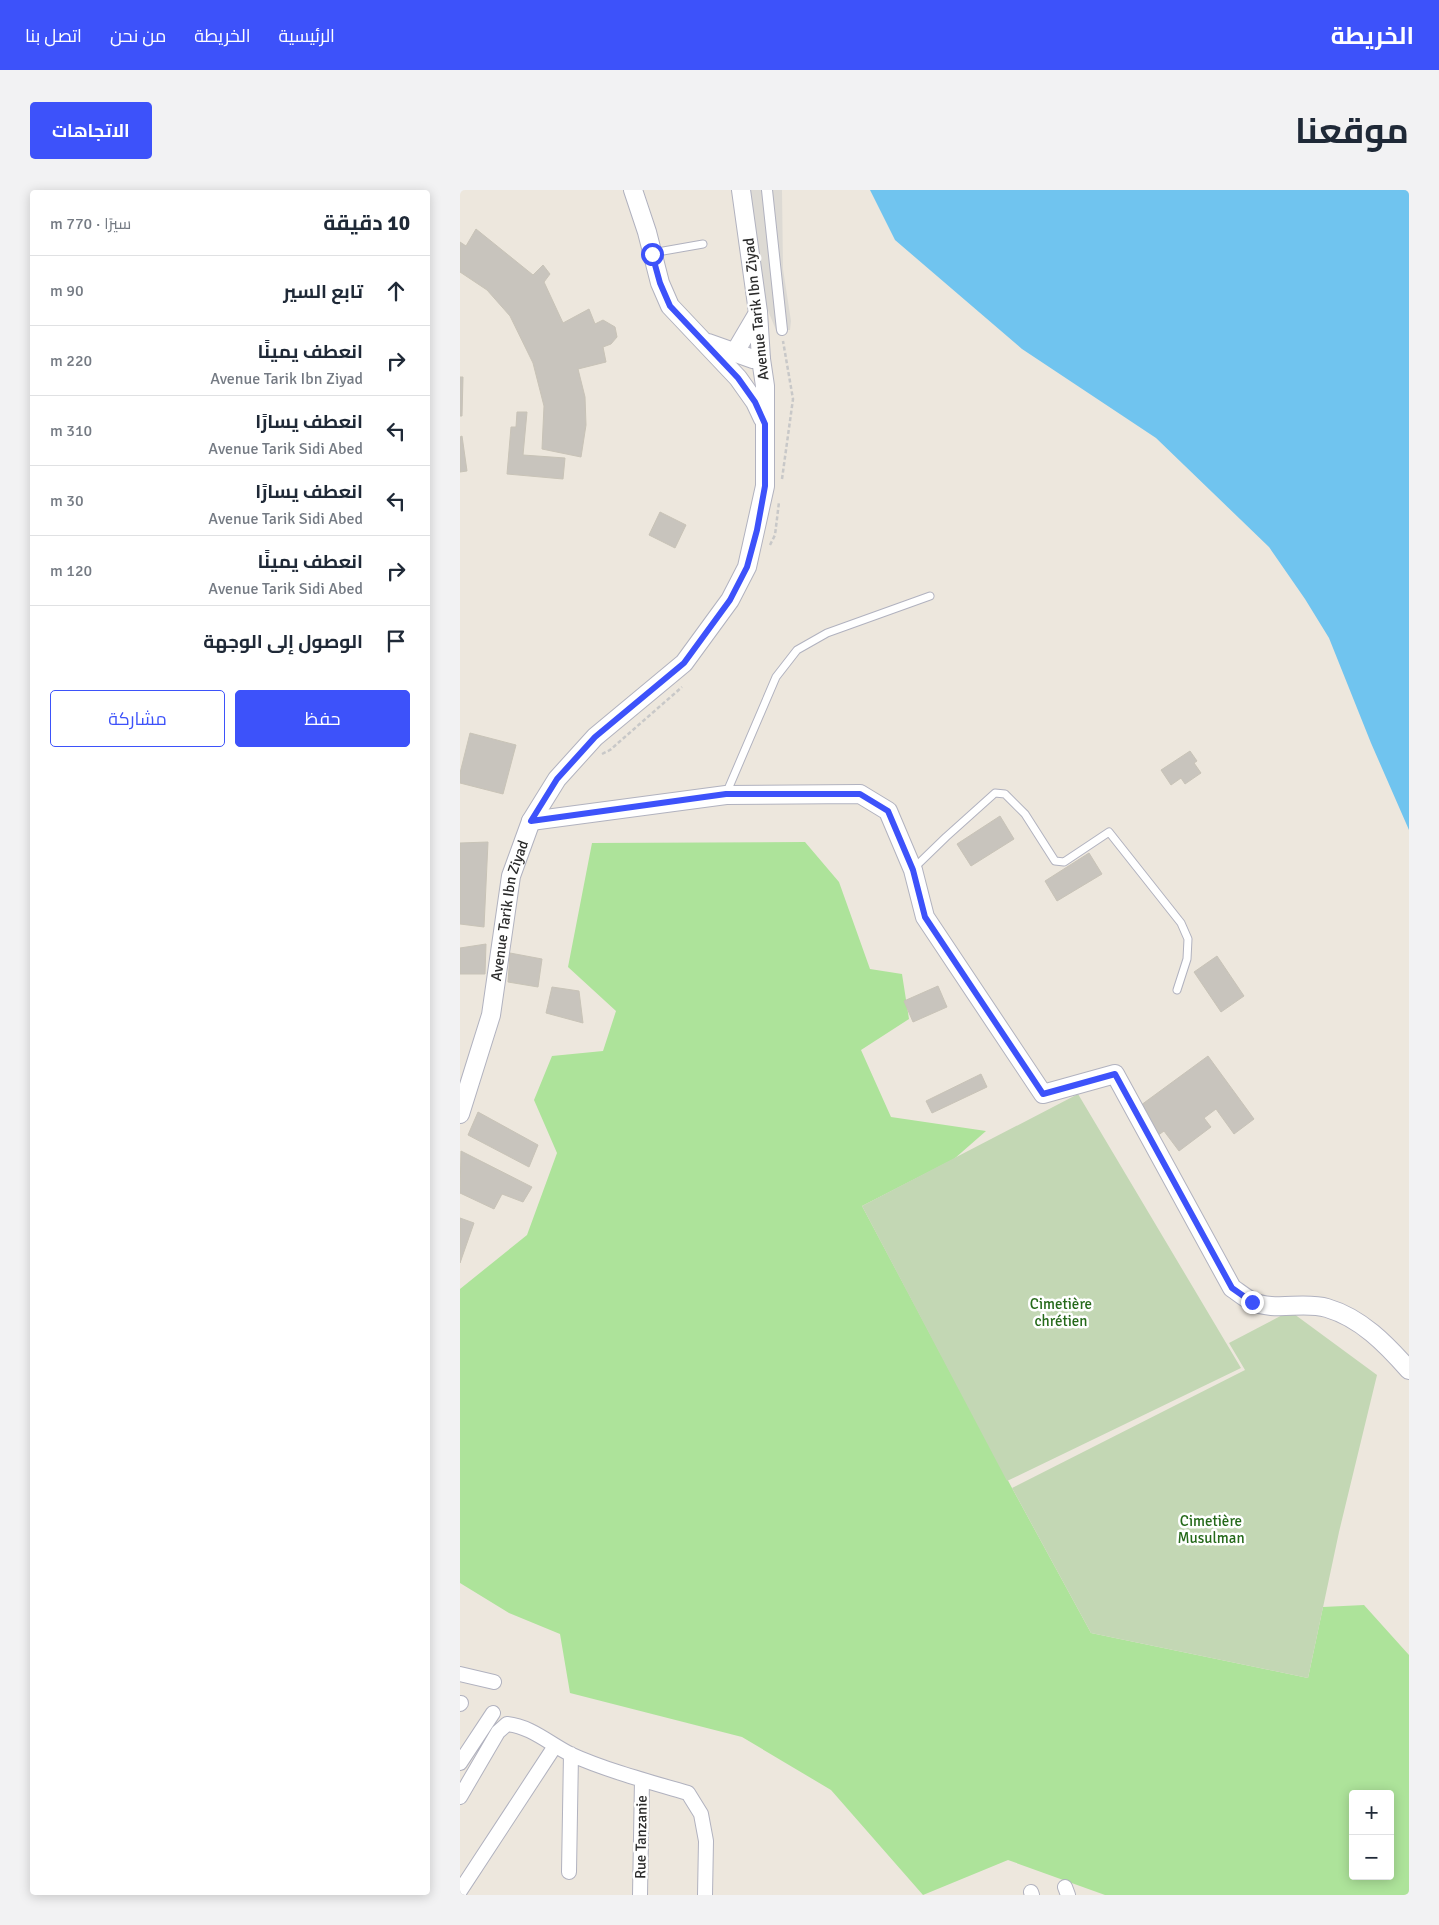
<!DOCTYPE html>
<html lang="ar">
<head>
<meta charset="utf-8">
<style>
	body { margin:0; font-family:Signika,Cairo,sans-serif; background:#f2f2f3; color:#1f2937; direction:rtl }
	.controls { position:absolute; right:15px; bottom:15px; display:grid; overflow:hidden; border-radius:5px; box-shadow:0 2px 12px #0003 }
	.controls button { width:45px; height:45px; display:grid; place-items:center; padding:0; border:0; border-bottom:1px solid #e0e1e3; background:#fff; color:#1f2937; font:25px sans-serif }
	.stop { position:absolute; width:15px; height:15px; margin:-11px; border:4px solid #3d52fa; border-radius:50%; background:#fff }
	.stop.end { background:#3d52fa; border-color:#fff; box-shadow:0 1px 5px #0008 }
	.list { margin:0; padding:0; list-style:none }
	h2 { display:flex; justify-content:space-between; align-items:center; height:65px; margin:0; padding:0 20px; font-size:21px }
	h2 small { font-size:16px; font-weight:400; color:#747a83 }
	.list li { display:grid; grid-template-columns:32px 1fr auto; gap:15px; align-items:center; box-sizing:border-box; height:70px; padding:0 20px; border-top:1px solid #e0e1e3 }
	.list b { display:block; font-size:19px; white-space:nowrap }
	.list p { margin:0; font-size:16px; white-space:nowrap; color:#747a83 }
	.list em { font-size:16px; font-style:normal; color:#747a83 }
	.actions { display:flex; gap:10px; padding:15px 20px }
	.actions a { flex:1; padding:11px 0; border:1px solid #3d52fa; border-radius:5px; text-align:center; font-size:18px; color:#3d52fa }
	.actions .main { background:#3d52fa; color:#fff }
	.icon { flex:none; width:28px; height:28px; fill:none; stroke:currentColor; stroke-width:2; stroke-linecap:round; stroke-linejoin:round }
	.map { position:relative; flex:none; width:949px; height:1705px; overflow:hidden; direction:ltr; border-radius:5px }
	header { display:flex; align-items:center; gap:30px; box-sizing:border-box; height:70px; padding:0 25px; background:#3d52fa; color:#fff }
	header strong { font-size:24px }
	nav { display:flex; gap:28px; margin-inline-start:auto; font-size:18px }
	.intro { display:flex; align-items:center; justify-content:space-between; box-sizing:border-box; height:120px; padding:0 30px }
	h1 { margin:0; font-size:35px }
	.button { padding:12px 22px; border-radius:5px; background:#3d52fa; color:#fff; font-size:18px; font-weight:700 }
	main { display:flex; gap:30px; padding:0 30px }
	aside { flex:1; background:#fff; border-radius:5px; box-shadow:0 2px 12px #0003 }
	.map>svg:first-child { display:block }
</style>
</head>
<body>
<header>
<strong>الخريطة</strong>
<nav><a>الرئيسية</a><a>الخريطة</a><a>من نحن</a><a>اتصل بنا</a></nav>
</header>
<div class="intro"><h1>موقعنا</h1><a class="button">الاتجاهات</a></div>
<main>
<div class="map">
<svg width="949" height="1705" viewBox="0 0 949 1705">
	<rect width="100%" height="100%" fill="#ede7dd"/>
	<!-- green -->
	<path fill="#ade39a" fill-rule="evenodd" d="M345,652L379,692L410,779L442,784L449,829L401,860L431,927L526,941L494,969L402,1016L552,1298L631,1443L848,1488L863,1417L904,1415L949,1465V1705H645L548,1670L463,1705L371,1600L282,1547L110,1503L100,1444L49,1423L0,1393V1099L67,1045L97,963L74,910L92,866L143,861L156,821L108,777L132,653ZM893,1604H930V1686H893Z"/>
	<!-- cemetery -->
	<path fill="#c3d7b4" d="M618,904L781,1178L547,1291L402,1016Z
		M830,1121L917,1185L879,1342L848,1488L631,1443L552,1298L785,1180L769,1153Z"/>
	<!-- plaza -->
	<path fill="#dddad4" d="M281,0H322L323,79L331,131L330,140H316L293,84Z"/>
	<!-- water -->
	<path fill="#70c4ef" d="M410,0H949V640L911,553L869,448L845,409L809,357L696,248L562,159L435,50Z"/>
	<!-- building -->
	<path fill="#c8c4bd" stroke="#c8c3b7" d="M16,39L73,85L83,75L90,84L84,92L103,133L129,119L135,134L143,130L155,137L157,147L151,154L143,157L146,172L118,179L125,207L126,235L121,267L82,259L84,216L73,173L50,126L27,100L0,82V52L6,56Z
		M0,187H3L2,226H0Z
		M57,222H67L63,265L105,268L103,289L47,284L51,237H56Z
		M2,246L7,281L0,282V247Z
		M200,322L226,335L215,358L189,345Z
		M10,543L56,555L43,604L0,593V583Z
		M730,561L737,571L734,573L741,583L725,594L721,588L711,595L701,580Z
		M540,626L554,649L511,676L497,654Z
		M28,652L24,737L0,734V653Z
		M629,663L642,684L597,711L585,691Z
		M26,754L25,784H0V758Z
		M50,763L82,769L78,797L48,792Z
		M757,766L784,806L761,822L734,782Z
		M478,796L487,817L453,832L444,811Z
		M92,797L119,801L123,833L86,823Z
		M748,866L794,929L774,944L756,919L744,928L751,937L719,961L704,941L697,946L677,918Z
		M521,884L527,897L472,923L466,911Z
		M18,922L78,955L69,977L8,945Z
		M1,961L72,997L63,1012L42,1004L34,1019L0,1003Z
		M0,1028L14,1033L0,1073Z"/>
	<g fill="none" stroke-linecap="round" stroke-linejoin="round">
		<!-- service casing -->
		<g stroke="#b1b2bf" stroke-width="9">
			<path id="service" d="M192,63L243,54
				M266,604L316,487L337,460L367,443L470,406
				M453,679L486,647L535,603L545,604L565,624L595,671L604,672L649,642L721,733L728,749L727,769L717,800"/>
		</g>
		<!-- pedestrian casing -->
		<g stroke="#b1b2bf" stroke-width="12">
			<path id="pedestrian" d="M307,0L322,140"/>
		</g>
		<!-- minor casing -->
		<g stroke="#b1b2bf" stroke-width="16">
			<path id="minor" d="M0,1484L34,1492
				M0,1514L1,1513
				M0,1573L33,1523
				M0,1607L38,1542L47,1534C70,1536 90,1554 110,1564C145,1580 190,1592 228,1603L241,1624L246,1651L245,1705
				M109,1682L111,1564
				M605,1697L608,1705
				M0,1701L95,1556
				M571,1702L572,1705
				M180,1705L182,1590"/>
		</g>
		<!-- tertiary casing -->
		<g stroke="#b1b2bf" stroke-width="20">
			<g id="tertiary">
				<path d="M173,0L187,42L200,93L210,116L278,188L295,212L303,229"/>
				<path d="M248,153L293,169H301"/>
				<path d="M275,162L298,123"/>
				<path d="M71,631L266,605L400,604L428,621L453,680L465,727L583,904L655,884L772,1098C778,1102 784,1107 791,1111C814,1122 843,1111 867,1118C901,1128 926,1154 949,1180"/>
				<path id="s1" d="M0,924L31,825L51,686L71,631L97,589L135,547L224,473L270,410L287,377L305,296V196L301,169L298,122L281,0"/>
			</g>
		</g>
		<!-- path -->
		<path stroke="#c8c8c8" stroke-width="2.5" stroke-dasharray="4 2.5" stroke-linecap="butt" d="M322,289L333,209L323,151
			M310,355L315,345L319,312
			M142,564L150,560L222,497"/>
		<!-- service -->
		<use href="#service" stroke="#fff" stroke-width="7"/>
		<!-- pedestrian -->
		<use href="#pedestrian" stroke="#fff" stroke-width="10"/>
		<!-- minor -->
		<use href="#minor" stroke="#fff" stroke-width="14"/>
		<!-- tertiary -->
		<use href="#tertiary" stroke="#fff" stroke-width="18"/>
	</g>
	<g fill="none" stroke-linecap="round" stroke-linejoin="round">
		<!-- route -->
		<path stroke="#3d52fa" stroke-width="6" d="M192,64L200,93L210,116L278,188L295,212L305,234V296L297,340L287,377L270,410L224,473L135,547L97,589L71,631L266,604H400L428,621L453,680L465,727L583,904L655,884L772,1098L792,1112"/>
	</g>
	<g text-anchor="middle" stroke-width="5" stroke-linejoin="round" paint-order="stroke">
		<!-- street labels -->
		<g font-size="15" fill="#2b2b2b" stroke="#fff">
			<text transform="translate(296 119) rotate(-96)" y="5">Avenue Tarik Ibn Ziyad</text>
			<text dy="5" stroke="none"><textPath href="#s1" startOffset="210">Avenue Tarik Ibn Ziyad</textPath></text>
			<text transform="translate(181 1647) rotate(-89)" y="5">Rue Tanzanie</text>
		</g>
		<!-- park labels -->
		<g font-size="15" fill="#25691a" stroke="#fff">
			<text x="601" y="1119">Cimetière<tspan x="601" dy="17">chrétien</tspan></text>
			<text x="751" y="1336">Cimetière<tspan x="751" dy="17">Musulman</tspan></text>
		</g>
	</g>
</svg>
<div class="controls">
<button>+</button>
<button>−</button>
</div>
<div class="stop" style="left:192px;top:64px"></div>
<div class="stop end" style="left:792px;top:1112px"></div>
</div>
<aside>
<h2>10 دقيقة<small>سيرًا · 770 m</small></h2>
<ul class="list">
<li><svg class="icon" aria-label="ahead" viewBox="0 0 24 24"><path d="M12 20V5M6 11l6-6 6 6"/></svg><div><b>تابع السير</b></div><em>90 m</em></li>
<li><svg class="icon" aria-label="right" viewBox="0 0 24 24"><path d="M7 20v-9h11M14 6l5 5-5 5"/></svg><div><b>انعطف يمينًا</b><p>Avenue Tarik Ibn Ziyad</p></div><em>220 m</em></li>
<li><svg class="icon" aria-label="left" viewBox="0 0 24 24"><path d="M17 20v-9H6M10 6l-5 5 5 5"/></svg><div><b>انعطف يسارًا</b><p>Avenue Tarik Sidi Abed</p></div><em>310 m</em></li>
<li><svg class="icon" aria-label="left" viewBox="0 0 24 24"><path d="M17 20v-9H6M10 6l-5 5 5 5"/></svg><div><b>انعطف يسارًا</b><p>Avenue Tarik Sidi Abed</p></div><em>30 m</em></li>
<li><svg class="icon" aria-label="right" viewBox="0 0 24 24"><path d="M7 20v-9h11M14 6l5 5-5 5"/></svg><div><b>انعطف يمينًا</b><p>Avenue Tarik Sidi Abed</p></div><em>120 m</em></li>
<li><svg class="icon" aria-label="arrive" viewBox="0 0 24 24"><path d="M6 21V4h12l-3 4 3 4H6"/></svg><div><b>الوصول إلى الوجهة</b></div></li>
</ul>
<div class="actions"><a class="main">حفظ</a><a>مشاركة</a></div>
</aside>
</main>
</body>
</html>
